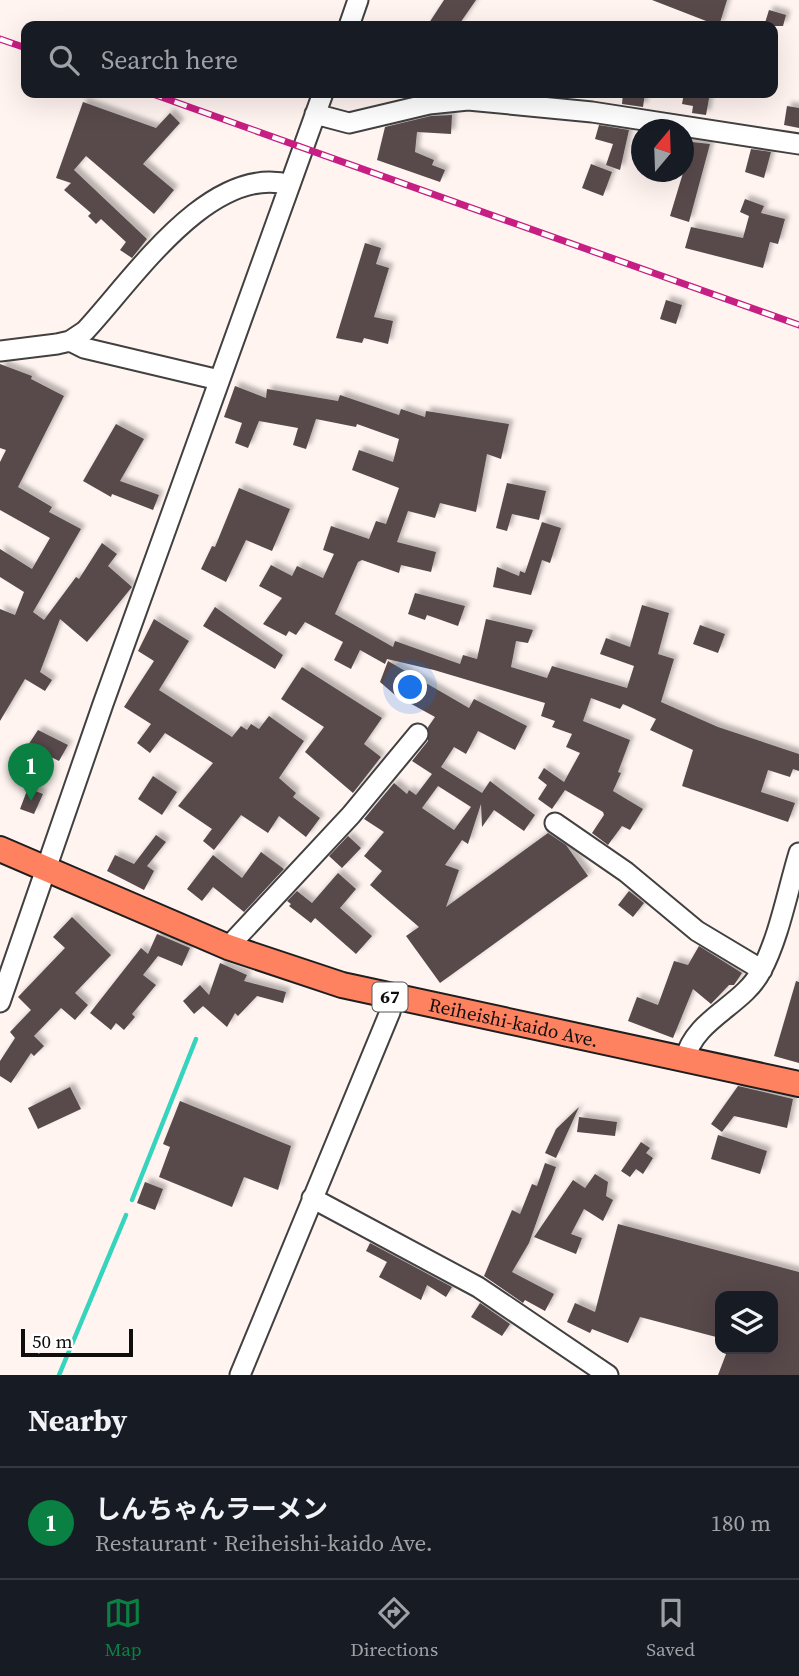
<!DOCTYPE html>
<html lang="en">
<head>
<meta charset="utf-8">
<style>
	body { margin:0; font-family:"Source Serif 4","Noto Sans JP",serif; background:#242831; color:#f1f3f6 }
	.controls { position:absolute; right:21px; bottom:21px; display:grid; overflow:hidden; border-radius:14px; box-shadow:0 7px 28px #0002 }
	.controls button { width:63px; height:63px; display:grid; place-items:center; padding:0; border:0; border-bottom:2px solid #363941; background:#171b24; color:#f1f3f6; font:35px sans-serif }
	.compass { position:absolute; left:631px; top:119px; width:63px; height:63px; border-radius:50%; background:#171b24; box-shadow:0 7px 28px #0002; rotate:19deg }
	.scale { position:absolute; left:21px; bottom:18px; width:112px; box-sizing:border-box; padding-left:7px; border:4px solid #0e0e0e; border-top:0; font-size:19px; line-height:24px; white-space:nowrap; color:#0e0e0e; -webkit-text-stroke:5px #fff; paint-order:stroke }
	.you { position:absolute; left:411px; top:688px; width:24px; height:24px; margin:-18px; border:5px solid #fff; border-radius:50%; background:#1a73e8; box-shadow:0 0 0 10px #1a73e833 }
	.badge { display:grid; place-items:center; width:46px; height:46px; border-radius:50%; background:#0b8043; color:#fff; font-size:23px; font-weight:700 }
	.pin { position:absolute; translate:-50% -58px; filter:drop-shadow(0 2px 4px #0008) }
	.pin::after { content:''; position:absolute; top:37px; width:24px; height:21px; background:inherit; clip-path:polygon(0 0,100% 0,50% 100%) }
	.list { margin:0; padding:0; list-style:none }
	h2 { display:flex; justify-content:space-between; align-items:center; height:91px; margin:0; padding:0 28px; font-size:30px }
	h2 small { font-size:23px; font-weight:400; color:#9ea1a6 }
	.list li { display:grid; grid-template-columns:46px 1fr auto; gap:21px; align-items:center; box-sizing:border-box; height:112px; padding:0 28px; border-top:2px solid #363941 }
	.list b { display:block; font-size:26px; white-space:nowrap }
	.list p { margin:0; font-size:23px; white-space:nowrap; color:#9ea1a6 }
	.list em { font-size:23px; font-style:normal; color:#9ea1a6 }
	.icon { flex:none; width:38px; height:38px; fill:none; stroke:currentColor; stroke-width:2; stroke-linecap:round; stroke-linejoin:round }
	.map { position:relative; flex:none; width:799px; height:1375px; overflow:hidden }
	.search { position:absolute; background:#171b24; box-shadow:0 7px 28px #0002; left:21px; right:21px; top:21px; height:77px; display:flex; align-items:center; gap:18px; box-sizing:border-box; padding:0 24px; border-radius:14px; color:#9ea1a6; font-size:26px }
	.sheet { height:203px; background:#171b24 }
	nav { display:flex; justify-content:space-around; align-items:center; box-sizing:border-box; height:98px; border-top:2px solid #363941; background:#171b24; font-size:19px; color:#9ea1a6 }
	nav a { display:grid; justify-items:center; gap:4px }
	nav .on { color:#0b8043 }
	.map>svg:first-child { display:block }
</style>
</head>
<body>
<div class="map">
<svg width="799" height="1375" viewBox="0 0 799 1375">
	<defs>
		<filter id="shadow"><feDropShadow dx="4.5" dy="-4.5" stdDeviation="2" flood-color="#0004"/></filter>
	</defs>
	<rect width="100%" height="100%" fill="#fff4f0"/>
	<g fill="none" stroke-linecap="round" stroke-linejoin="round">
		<!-- stream -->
		<path stroke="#34d4bd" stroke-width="4.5" d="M132,1200L196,1039
			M59,1375L126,1215"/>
	</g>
	<!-- building -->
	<path fill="#584a4c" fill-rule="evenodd" filter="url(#shadow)" d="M444,0H476L458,26H427Z
		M652,0H727L719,26Z
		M769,10L786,15L783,26H764Z
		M623,93H645L643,107L622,104Z
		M684,93H710L706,115L692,113L693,106L682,104Z
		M83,102L156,128L170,113L180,123L143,164L174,190L154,214L86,156L74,170L147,239L132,258L120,250L126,242L101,219L96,224L88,216L91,213L64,190L71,183L56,178Z
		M787,106L799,108V128L784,125Z
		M452,115L451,134L417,132L415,152L434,160L432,165L445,170L440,182L377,160L385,127L431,116Z
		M599,125L629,130L620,170L606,165L613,144L595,139Z
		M683,141L710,144L689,222L670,216L683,173Z
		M751,149L771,152L764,178L745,172Z
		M591,164L612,172L603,196L582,188Z
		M745,199L764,206L761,213L785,219L778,244L770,242L763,268L685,248L691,227L743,238L749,216L740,212Z
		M365,243L381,248L376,264L389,268L374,317L393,321L388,344L364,338L362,343L336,338Z
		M666,300L682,305L676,324L660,319Z
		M0,364L32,376L31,379L64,396L18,487L52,507L49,512L81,529L33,612L44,620L76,577L79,579L102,543L117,554L108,566L132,587L87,642L60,619L40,672L52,680L45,691L25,679L0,721V609L15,615L24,592L0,577V549L32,569L50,538L0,510V462L6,450L0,448Z
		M235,386L266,398L267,389L338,401L340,395L399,415L401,409L425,417L426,411L509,424L501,459L487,454L476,512L440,503L435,518L408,511L397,542L436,552L431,572L401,565L399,573L362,560L358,562L335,614L393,647L395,641L460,664L463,655L477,659L486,619L533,630L528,643L516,641L511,667L547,678L552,666L627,688L634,666L600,654L606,638L630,647L642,605L669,613L658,654L674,659L661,702L718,727L799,754V771L793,769L790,777L768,770L761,792L795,803L788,822L682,786L693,750L650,730L656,719L623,704L620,709L591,698L583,721L630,740L618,772L621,773L613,791L643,809L630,830L622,826L608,845L592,833L604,815L603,812L565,790L552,809L538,799L547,785L538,778L544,768L564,782L580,753L566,747L572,734L552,727L555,721L541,716L545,703L434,670L387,659L385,664L360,650L351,669L334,660L343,642L305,622L296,635L289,631L286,636L263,624L282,598L259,586L271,565L292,576L297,566L323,578L334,554L323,550L331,526L369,539L376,521L386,524L399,488L352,470L359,450L393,462L399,439L357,424L356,427L316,419L306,449L293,445L298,428L259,421L248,448L235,443L242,423L224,417Z
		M116,424L144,439L120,481L159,495L153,510L112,494L111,497L83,481Z
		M507,483L546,491L539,520L512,514L507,531L496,528Z
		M239,488L290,509L272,551L246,540L226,582L201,569L212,546L215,547Z
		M542,522L561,528L550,563L542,560L531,595L493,587L497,567L519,576L520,571L525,573Z
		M415,593L465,606L458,626L427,615L425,620L408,614Z
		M215,607L283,655L275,669L203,626Z
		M154,619L189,641L159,690L232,737L241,726L247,730L251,724L259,729L269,716L304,741L279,778L296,793L293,797L320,818L306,837L279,816L268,833L241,815L214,850L203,841L212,829L178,806L213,763L165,733L150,753L137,743L151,724L124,707L154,661L138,651Z
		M700,625L725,634L718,653L693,644Z
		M388,661L469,708L474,699L527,726L515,750L478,731L466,754L454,747L441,767L482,793L490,781L535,815L524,831L494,810L482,827L481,804L468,844L462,840L445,865L459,870L446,907L548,833L566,845L588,876L440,983L406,936L419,927L370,885L382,871L364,856L384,832L364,819L394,783L407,794L409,790L416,795L432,774L412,761L428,741V727L435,717L395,695L380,682ZM438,786L471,807L454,830L422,808Z
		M302,667L382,718L364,744L381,757L353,793L305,752L324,727L281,699Z
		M38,730L68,745L59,761L41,752L27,780L11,771Z
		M153,776L177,792L162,815L138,799Z
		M28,788L43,794L34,814L20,809Z
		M156,835L166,842L147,866L154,871L144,890L107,871L115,855L134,864Z
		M348,836L361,848L342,868L329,856Z
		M261,852L284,869L244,912L213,887L202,901L187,889L213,855L242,878Z
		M338,873L356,889L340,908L372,936L356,954L315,918L311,923L289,906L291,904L287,901L297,891L312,903Z
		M629,891L644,903L633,917L618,905Z
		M72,917L111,955L75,993L88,1005L75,1020L61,1008L34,1036L44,1046L34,1056L31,1053L11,1083L0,1076V1061L15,1038L10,1032L31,1010L18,997L65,948L53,937Z
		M157,934L190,948L182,966L158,956L143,975L156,985L132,1014L135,1017L124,1030L116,1023L111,1030L90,1013L141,948L148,954Z
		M699,946L742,973L734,985H729L711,1004L693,989L673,1038L628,1021L637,997L658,1005L674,961L688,965Z
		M220,963L247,975L244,981L286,992L283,1003L257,996L238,1016L235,1013L227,1027L203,1006L194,1014L183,1001L200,985L209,995Z
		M796,981L799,982V1063L774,1056Z
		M738,1086L793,1099L787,1128L734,1116L722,1132L711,1124Z
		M70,1087L81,1109L38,1129L28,1108Z
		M180,1101L291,1146L278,1190L244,1177L232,1207L159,1177L170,1147L163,1144Z
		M579,1107L556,1158L545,1153L556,1129Z
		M579,1117L617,1122L615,1136L577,1132Z
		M718,1135L767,1151L760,1174L711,1159Z
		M641,1142L650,1148L646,1153L653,1158L643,1174L636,1169L630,1177L621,1171Z
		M545,1163L556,1167L529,1243L512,1272L554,1294L545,1311L525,1300L523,1303L484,1276L512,1210L520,1214L532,1184L537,1186Z
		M595,1174L608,1182L606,1196L613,1200L603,1221L584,1209L571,1234L582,1238L576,1254L534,1237L573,1180L585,1188Z
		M145,1182L163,1189L155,1210L137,1203Z
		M618,1224L799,1272V1375H718L728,1349H773V1296H720V1338L640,1317L628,1343L592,1329L590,1333L567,1322L575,1303L595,1312Z
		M370,1243L452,1287L446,1297L427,1285L421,1300L379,1277L387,1262L366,1251Z
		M480,1303L510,1324L502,1336L471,1317Z"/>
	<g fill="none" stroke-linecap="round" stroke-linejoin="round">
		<!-- minor casing -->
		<g stroke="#414141" stroke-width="23">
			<path id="minor" d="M349,26L358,0
				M315,114L349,123L429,104L468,100L592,112L799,144
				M70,341L84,348L219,380
				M0,351L57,344L70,341L85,331C132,281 210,162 290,185
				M555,823L626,872L697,931L762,970
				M228,947L351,815L418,734
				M0,1002L103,704L323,93
				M685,1059C695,1018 743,1006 761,971C779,938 788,889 799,853
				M312,1198L478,1287L608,1375
				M240,1375L390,1012L394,997"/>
		</g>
		<!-- major casing -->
		<g stroke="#1f1f1f" stroke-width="28">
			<g id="major">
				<path id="s1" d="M0,849L228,947L342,985L799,1084"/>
			</g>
		</g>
		<!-- minor -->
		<use href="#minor" stroke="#fff" stroke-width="19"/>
		<!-- major -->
		<use href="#major" stroke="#ff8260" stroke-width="24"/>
		<!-- rail casing -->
		<g stroke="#c61e82" stroke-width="7">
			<path id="rail" d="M0,39L26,48
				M150,93L799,325"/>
		</g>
		<!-- rail -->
		<use href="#rail" stroke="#fff" stroke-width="4.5" stroke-dasharray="13" stroke-linecap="butt"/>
	</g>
	<g text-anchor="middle" stroke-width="7" stroke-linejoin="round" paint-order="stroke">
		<!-- shield labels -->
		<rect fill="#fff" stroke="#565656" stroke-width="2" x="372.5" y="982.5" width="35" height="29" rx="5"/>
		<g font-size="18" font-weight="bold" fill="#0e0e0e">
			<text x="390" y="1003">67</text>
		</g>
		<!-- street labels -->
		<g font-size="19" fill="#0e0e0e" stroke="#fff">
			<text dy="7" stroke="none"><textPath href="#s1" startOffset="544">Reiheishi-kaido Ave.</textPath></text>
		</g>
	</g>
</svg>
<div class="controls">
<button><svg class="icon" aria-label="layers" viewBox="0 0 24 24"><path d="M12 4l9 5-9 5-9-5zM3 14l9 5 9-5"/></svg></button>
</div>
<svg class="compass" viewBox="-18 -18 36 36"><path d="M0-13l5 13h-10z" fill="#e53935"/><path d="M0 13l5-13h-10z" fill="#9ea1a6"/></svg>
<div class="scale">50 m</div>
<div class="you"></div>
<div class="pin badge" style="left:31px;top:801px">1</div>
<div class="search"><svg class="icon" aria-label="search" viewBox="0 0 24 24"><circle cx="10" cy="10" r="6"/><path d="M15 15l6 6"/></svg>Search here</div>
</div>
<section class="sheet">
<h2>Nearby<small></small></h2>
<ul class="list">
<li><span class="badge">1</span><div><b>しんちゃんラーメン</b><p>Restaurant · Reiheishi-kaido Ave.</p></div><em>180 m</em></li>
</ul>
</section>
<nav>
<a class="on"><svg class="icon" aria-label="map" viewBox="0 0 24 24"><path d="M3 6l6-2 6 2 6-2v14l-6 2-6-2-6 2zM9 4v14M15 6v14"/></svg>Map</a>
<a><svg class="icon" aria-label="directions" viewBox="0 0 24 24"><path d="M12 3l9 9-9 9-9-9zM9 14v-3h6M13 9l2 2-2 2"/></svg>Directions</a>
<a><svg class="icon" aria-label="saved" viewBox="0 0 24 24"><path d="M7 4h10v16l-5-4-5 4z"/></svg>Saved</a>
</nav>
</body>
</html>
